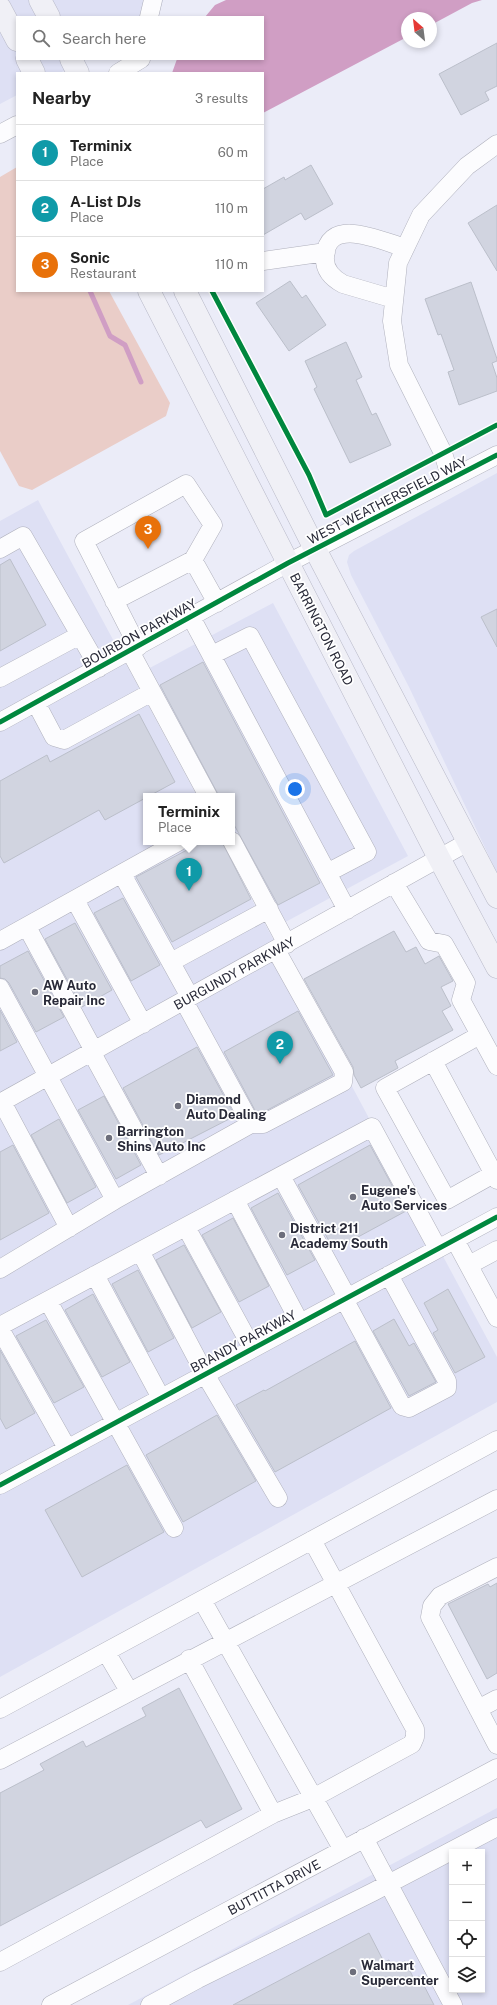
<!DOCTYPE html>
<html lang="en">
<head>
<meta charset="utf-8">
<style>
	body { margin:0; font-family:"Public Sans",sans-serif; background:#f2f2f2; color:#222 }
	.controls { position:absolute; right:12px; bottom:12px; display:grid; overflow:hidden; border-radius:0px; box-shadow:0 2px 6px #0003 }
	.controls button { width:36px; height:36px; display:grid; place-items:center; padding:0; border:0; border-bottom:1px solid #e0e0e0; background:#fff; color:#222; font:20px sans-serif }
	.compass { position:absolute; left:401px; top:12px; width:36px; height:36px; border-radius:50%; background:#fff; box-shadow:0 2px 6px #0003; rotate:332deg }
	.you { position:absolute; left:295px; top:789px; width:14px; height:14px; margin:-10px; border:3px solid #fff; border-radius:50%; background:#1a73e8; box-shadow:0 0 0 6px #1a73e833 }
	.badge { display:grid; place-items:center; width:26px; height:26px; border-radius:50%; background:#0f766e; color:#fff; font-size:13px; font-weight:700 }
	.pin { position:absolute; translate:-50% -33px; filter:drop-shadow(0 1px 2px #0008) }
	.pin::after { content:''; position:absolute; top:21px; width:14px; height:12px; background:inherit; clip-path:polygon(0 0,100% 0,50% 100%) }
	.popup { position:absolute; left:143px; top:793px; width:92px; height:52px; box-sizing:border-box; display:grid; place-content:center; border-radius:0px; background:#fff; filter:drop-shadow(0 1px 3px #0005); font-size:13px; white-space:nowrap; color:#767676 }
	.popup b { font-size:15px; color:#222 }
	.popup::after { content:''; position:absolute; left:50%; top:100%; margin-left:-8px; border:8px solid transparent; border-top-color:#fff }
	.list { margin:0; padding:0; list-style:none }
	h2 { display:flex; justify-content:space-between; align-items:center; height:52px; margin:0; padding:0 16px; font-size:17px }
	h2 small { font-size:13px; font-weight:400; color:#767676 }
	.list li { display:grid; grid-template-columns:26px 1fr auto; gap:12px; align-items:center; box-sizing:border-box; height:56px; padding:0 16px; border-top:1px solid #e0e0e0 }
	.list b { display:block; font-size:15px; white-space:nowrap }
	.list p { margin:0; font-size:13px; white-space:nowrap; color:#767676 }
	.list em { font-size:13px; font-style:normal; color:#767676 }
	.icon { flex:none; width:22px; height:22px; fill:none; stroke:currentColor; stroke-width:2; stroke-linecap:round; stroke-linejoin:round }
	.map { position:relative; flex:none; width:497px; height:2005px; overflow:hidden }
	.search { position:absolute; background:#fff; box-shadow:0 2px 6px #0003; left:16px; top:16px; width:248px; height:44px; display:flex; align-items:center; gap:10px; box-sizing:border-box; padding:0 14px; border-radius:0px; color:#767676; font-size:15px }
	.panel { position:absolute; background:#fff; box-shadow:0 2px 6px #0003; left:16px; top:72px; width:248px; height:220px; border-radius:0px }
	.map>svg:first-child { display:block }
</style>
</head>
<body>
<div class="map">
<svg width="497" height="2005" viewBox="0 0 497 2005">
	<rect width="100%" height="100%" fill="#ebecf8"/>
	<!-- built -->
	<path fill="#dee0f4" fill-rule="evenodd" d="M0,0H163L158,17H17V59H86L60,73H17V95L0,104Z
		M497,473V873L409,687L351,575L347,562L349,555L354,551Z
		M38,500L197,796H146V842H221L497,1357V1402L0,1677V521Z
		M273,603L408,856L278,926L232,840V796H208L142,672Z
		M497,1808V2005H128ZM452,1852H482V1990H452Z"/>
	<!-- green -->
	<path fill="#eacdc8" d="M17,167V291H109L170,403L166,416L32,490L19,486L0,451V177Z"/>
	<!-- water -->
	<path fill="#d09ec4" d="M226,0H482L472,3L431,25V18H407V37L263,113V73H172L177,59H263V17H205L215,5Z"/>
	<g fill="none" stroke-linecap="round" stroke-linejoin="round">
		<!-- stream -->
		<path stroke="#d09ec4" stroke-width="5" d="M90,291L110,336L125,345L141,382"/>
	</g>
	<!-- building -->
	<path fill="#d1d4e0" stroke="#bbbfca" d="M497,43V86L485,92L489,100L461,115L439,74Z
		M311,165L333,204L305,220L301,213L263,235V189L284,177L285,180Z
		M497,205V271L468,223Z
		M290,281L302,298L306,295L326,325L289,351L256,303Z
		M471,282L497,359V361L492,363L497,378V391L459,405L448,372L454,370L441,334L438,335L425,299Z
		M346,342L362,377L356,380L372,415L376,413L391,445L350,463L314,389L317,387L305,361Z
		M10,559L46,625L0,651V565Z
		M497,609V647L481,617Z
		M203,662L320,883L278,905L232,821V796H219L160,685Z
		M139,714L175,782L105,820L99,810L4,863L0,856V781L47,755L50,762Z
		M202,842H222L251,899L172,942L136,877Z
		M123,898L160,965L131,981L94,913Z
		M75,923L112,990L82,1007L45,939Z
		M394,931L406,952L416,947L425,964L439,956L453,981L441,987L451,1006L442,1011L453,1030L395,1061L398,1068L361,1088L354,1075L353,1067L304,979Z
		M28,951L64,1017L36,1032L9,983L5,979L0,978V966Z
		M0,1010L17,1042L0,1051Z
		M298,1011L333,1075L260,1114H257L224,1052Z
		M197,1047L235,1116L159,1155L123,1088Z
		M104,1096L141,1165L116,1179L78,1110Z
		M59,1119L96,1187L67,1203L31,1135Z
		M13,1145L49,1213L0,1240V1152Z
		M370,1145L406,1211L334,1250L298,1185Z
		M278,1193L315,1260L287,1275L251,1208Z
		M233,1218L269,1286L239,1302L202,1235Z
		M184,1245L221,1312L192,1328L156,1260Z
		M138,1270L174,1338L148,1352L112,1284Z
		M448,1289L485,1357L455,1373L433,1333L438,1330L424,1303Z
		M93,1294L130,1362L102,1377L65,1310Z
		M394,1319L409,1346L414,1343L436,1382L409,1396L373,1331Z
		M46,1320L84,1387L54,1403L16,1336Z
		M355,1341L391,1408L275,1472L236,1405L264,1390L265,1391Z
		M0,1350L35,1413L6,1429L0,1418Z
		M217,1415L256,1481L183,1522L146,1455Z
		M127,1465L164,1532L82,1577L45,1510Z
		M497,1583V1673L487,1679L448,1604L488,1584L490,1587Z
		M179,1688L242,1809L206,1828L201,1820L0,1926V1793L44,1770L40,1764L83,1741L86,1747L146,1716L142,1708Z
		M369,1933L384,1962L389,1960L393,1967L405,1961L414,1979L419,1976L434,2005H233Z"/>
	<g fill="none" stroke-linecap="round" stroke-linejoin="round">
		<!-- minor casing -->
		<g stroke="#afb0bc" stroke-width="19">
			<path id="minor" d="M149,17L153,0
				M118,73L141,59
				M0,134L17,125
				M263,261L326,252
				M394,299L343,284C332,278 324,270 325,257C327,215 382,241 405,248
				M451,479L443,453L399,365L392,321L398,263L421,215L467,166L497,144
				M0,549L23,536L99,668
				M193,560L217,603
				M114,601L193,560L213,525L186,484L84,541L138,647
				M191,617L347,910
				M130,651L208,796
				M212,655L250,636L367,852L327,873
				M0,678L80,635
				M36,703L54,737L64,740L152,692
				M0,722L288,563L497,455
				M232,841L287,944
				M122,874L190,997
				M394,883L429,941L444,944L466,983L461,1000L497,1066
				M75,900L143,1024
				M27,927L94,1051
				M0,941L178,842
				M171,962L269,909
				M0,988L115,1200
				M184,1001L251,1124
				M480,1035L385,1088L447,1200L497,1172
				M92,1053L159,1176
				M433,1061L497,1180
				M2,1102L69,1228
				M0,1103L468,842
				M281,1176L347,1297
				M235,1200L300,1323
				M186,1227L252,1348
				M455,1240L497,1318
				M140,1251L205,1374L278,1498
				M469,1265L497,1250
				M0,1269L115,1200L251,1124H263L343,1082L344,1072L276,950
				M95,1275L161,1398
				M344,1299L402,1406L409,1408L447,1388V1381L389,1275
				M48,1301L174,1528
				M0,1326L372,1127L438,1249
				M0,1329L67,1448
				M0,1485L497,1217
				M497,1567L440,1596L432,1606L430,1617L497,1745
				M202,1600L343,1850
				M106,1652L129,1691
				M189,1659L273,1814
				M0,1709L497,1440
				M478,1709L497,1699
				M0,1760L497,1499
				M364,1838L453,2005
				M0,1962L273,1814L313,1798L412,1744L415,1737V1729L312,1540
				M51,2005L497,1768
				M150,2005L198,1979L373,1892L497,1827"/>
		</g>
		<!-- major casing -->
		<g stroke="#b8b9c8" stroke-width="23">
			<path id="major" d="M40,0L49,17
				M0,8L17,40
				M27,59L34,73
				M71,59L78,73
				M149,291L439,858L497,967
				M185,291L315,549L497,897"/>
		</g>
		<!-- minor -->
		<use href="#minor" stroke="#fcfcfe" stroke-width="18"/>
		<!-- major -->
		<use href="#major" stroke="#f0f0f6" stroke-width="22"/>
		<!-- cycleway casing -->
		<g stroke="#fff" stroke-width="8">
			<path id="cycleway" d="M212,291L309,475L326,515L497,425
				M0,722L288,563L497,455
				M0,1485L497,1217"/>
		</g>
		<!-- cycleway -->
		<use href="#cycleway" stroke="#00873e" stroke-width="5"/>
	</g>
	<!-- markers -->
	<g fill="#6d6e7b" stroke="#fff" stroke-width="1.5">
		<circle cx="35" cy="992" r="4"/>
		<circle cx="178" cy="1106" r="4"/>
		<circle cx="109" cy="1138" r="4"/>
		<circle cx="353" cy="1197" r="4"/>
		<circle cx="282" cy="1235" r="4"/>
		<circle cx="353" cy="1972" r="4"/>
	</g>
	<g text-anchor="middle" stroke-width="3.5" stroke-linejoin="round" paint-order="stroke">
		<!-- street labels -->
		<g font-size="13" fill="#292a38" stroke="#fff">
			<text transform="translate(387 500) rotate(-27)" y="5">WEST WEATHERSFIELD WAY</text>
			<text transform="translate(322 629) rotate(63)" y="5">BARRINGTON ROAD</text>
			<text transform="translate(139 633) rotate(-29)" y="5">BOURBON PARKWAY</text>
			<text transform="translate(234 973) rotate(-29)" y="5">BURGUNDY PARKWAY</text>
			<text transform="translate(243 1341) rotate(-28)" y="5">BRANDY PARKWAY</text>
			<text transform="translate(274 1887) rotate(-28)" y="5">BUTTITTA DRIVE</text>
		</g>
		<!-- poi labels -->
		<g font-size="13" font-weight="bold" fill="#292a38" stroke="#fff" text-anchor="start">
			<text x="43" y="990">AW Auto<tspan x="43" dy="15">Repair Inc</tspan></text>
			<text x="186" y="1104">Diamond<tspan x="186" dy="15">Auto Dealing</tspan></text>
			<text x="117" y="1136">Barrington<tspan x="117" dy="15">Shins Auto Inc</tspan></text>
			<text x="361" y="1195">Eugene's<tspan x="361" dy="15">Auto Services</tspan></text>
			<text x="290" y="1233">District 211<tspan x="290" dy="15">Academy South</tspan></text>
			<text x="361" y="1970">Walmart<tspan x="361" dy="15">Supercenter</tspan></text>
		</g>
	</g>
</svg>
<div class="controls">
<button>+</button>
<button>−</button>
<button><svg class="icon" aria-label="locate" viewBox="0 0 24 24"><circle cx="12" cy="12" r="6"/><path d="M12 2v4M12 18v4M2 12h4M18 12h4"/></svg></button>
<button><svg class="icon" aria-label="layers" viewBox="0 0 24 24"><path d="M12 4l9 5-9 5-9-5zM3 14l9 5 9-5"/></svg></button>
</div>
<svg class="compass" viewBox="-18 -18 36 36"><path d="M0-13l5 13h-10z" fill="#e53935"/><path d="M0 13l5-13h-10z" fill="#767676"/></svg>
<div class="you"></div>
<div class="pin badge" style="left:189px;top:891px;background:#0f9aa8">1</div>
<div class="popup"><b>Terminix</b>Place</div>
<div class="pin badge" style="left:280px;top:1064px;background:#0f9aa8">2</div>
<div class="pin badge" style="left:148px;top:549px;background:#e8710a">3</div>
<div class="search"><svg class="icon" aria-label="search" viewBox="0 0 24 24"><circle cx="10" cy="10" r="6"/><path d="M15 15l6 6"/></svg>Search here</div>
<section class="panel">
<h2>Nearby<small>3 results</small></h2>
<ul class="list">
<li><span class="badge" style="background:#0f9aa8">1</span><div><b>Terminix</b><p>Place</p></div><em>60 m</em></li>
<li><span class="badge" style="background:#0f9aa8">2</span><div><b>A-List DJs</b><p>Place</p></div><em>110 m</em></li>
<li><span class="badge" style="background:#e8710a">3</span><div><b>Sonic</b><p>Restaurant</p></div><em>110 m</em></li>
</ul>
</section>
</div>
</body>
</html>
